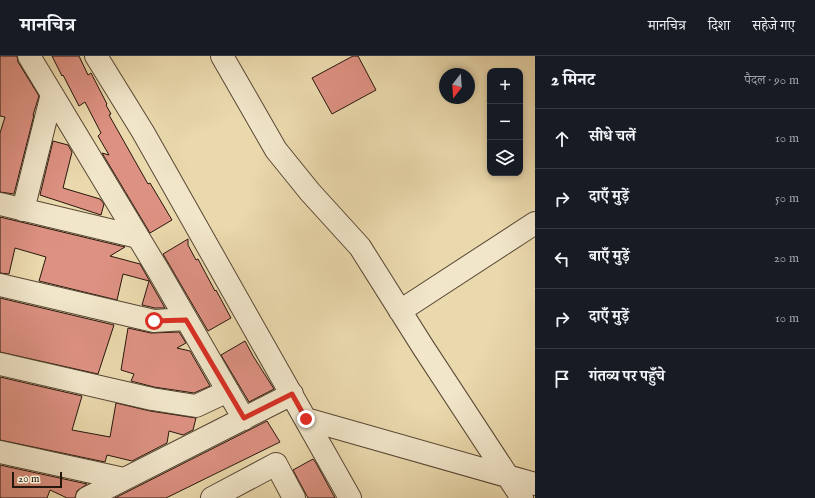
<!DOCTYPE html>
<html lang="hi">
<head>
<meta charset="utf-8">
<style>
	body { margin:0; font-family:"IM FELL English","Noto Serif Devanagari",serif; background:#242831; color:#f1f3f6 }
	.controls { position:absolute; right:12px; top:12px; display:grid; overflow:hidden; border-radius:8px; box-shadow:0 2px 6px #0003 }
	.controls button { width:36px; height:36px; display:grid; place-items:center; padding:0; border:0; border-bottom:1px solid #363941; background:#171b24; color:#f1f3f6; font:20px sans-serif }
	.compass { position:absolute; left:439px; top:12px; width:36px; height:36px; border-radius:50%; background:#171b24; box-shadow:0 2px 6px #0003; rotate:197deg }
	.scale { position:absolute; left:12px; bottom:10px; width:50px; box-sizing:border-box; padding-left:4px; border:2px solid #27160c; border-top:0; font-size:11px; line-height:14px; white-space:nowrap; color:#27160c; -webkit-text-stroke:3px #f1e6ca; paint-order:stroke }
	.stop { position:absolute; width:12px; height:12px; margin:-9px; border:3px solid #d93025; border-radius:50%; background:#fff }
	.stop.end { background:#d93025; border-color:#fff; box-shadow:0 1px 4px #0008 }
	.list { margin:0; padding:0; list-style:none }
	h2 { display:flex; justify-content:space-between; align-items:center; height:52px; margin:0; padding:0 16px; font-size:17px }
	h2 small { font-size:13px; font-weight:400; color:#9ea1a6 }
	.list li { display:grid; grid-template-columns:26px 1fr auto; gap:12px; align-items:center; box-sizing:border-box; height:60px; padding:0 16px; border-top:1px solid #363941 }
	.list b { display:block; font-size:15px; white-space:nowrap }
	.list em { font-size:13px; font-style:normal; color:#9ea1a6 }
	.icon { flex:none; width:22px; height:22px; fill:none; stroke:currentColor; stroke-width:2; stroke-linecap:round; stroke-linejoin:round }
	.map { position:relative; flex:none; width:535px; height:442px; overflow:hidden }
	header { display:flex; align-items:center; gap:24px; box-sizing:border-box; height:56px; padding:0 20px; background:#171b24; border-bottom:1px solid #363941 }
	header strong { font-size:19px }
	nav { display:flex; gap:22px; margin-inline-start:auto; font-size:14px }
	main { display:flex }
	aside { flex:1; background:#171b24 }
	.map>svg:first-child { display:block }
</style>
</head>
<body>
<header>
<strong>मानचित्र</strong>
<nav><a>मानचित्र</a><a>दिशा</a><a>सहेजे गए</a></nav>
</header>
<main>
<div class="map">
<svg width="535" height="442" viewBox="0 0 535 442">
	<rect width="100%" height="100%" fill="#ead9ad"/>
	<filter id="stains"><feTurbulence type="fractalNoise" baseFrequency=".005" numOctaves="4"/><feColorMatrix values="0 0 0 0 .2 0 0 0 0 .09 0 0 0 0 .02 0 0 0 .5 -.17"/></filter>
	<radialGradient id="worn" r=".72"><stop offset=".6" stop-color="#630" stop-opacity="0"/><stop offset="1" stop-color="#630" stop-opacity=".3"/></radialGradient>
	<!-- building -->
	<path fill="#dd9182" stroke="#27160c" d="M0,0H17L18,6L39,40L33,59H34L14,138L0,136V77L5,61L0,60Z
		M52,0H79L88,19L91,17L107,48L106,49L111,58L109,59L148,128L150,127L172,164L150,177L102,97L109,99L98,80L101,77L85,46L79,50L63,19L62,20Z
		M353,0H358L376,34L332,58L312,22Z
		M53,85L68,89L72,96L63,132L100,143L104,148L101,159L40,139Z
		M0,161L125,191L110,200L140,208L165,252H155L142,249L149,225L123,218L117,244L39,225L46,201L15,192L9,218L0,217Z
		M188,183V189L196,204L198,203L215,235L216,234L231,262L208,275L163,198Z
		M0,242L114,269L98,318L0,296Z
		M128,272L151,277L179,276L186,287L177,292L190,295L210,330L194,337L154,331L131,325L134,318L121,314Z
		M245,285L253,300L274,333L249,346L221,299Z
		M0,321L82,340L72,374L110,381L116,347L150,355L196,362L193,374L183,379L169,375L167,387L132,405L107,399L105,406L0,384Z
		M267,365L280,386L166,442H115Z
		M313,403L316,407L335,442H308L293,414Z
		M0,409L87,428L77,435L75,442H67L50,434L47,442H0Z"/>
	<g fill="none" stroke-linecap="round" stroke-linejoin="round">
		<!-- minor casing -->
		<g stroke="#584734" stroke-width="24">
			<path id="minor" d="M29,0L158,214L244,363
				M96,0L143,76L350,442
				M222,0L276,94L310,136L360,191L423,291L522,442
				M0,148L138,181
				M23,154L52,38
				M0,229L154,265L186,263
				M400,255L535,167
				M0,308L152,343L196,350L228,335
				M306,363L535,428
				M0,396L124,423
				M87,442L292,338
				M212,442L276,408L294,442"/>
		</g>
		<!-- minor -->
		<use href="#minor" stroke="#f1e6ca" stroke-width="22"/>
	</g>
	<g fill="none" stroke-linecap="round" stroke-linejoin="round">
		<!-- route -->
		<path stroke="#d93025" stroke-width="5" d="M154,265L186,264L244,362L292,338L306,363"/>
	</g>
	<rect width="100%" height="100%" filter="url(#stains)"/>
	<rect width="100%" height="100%" fill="url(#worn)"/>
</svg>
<div class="controls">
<button>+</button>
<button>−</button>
<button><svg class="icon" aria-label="layers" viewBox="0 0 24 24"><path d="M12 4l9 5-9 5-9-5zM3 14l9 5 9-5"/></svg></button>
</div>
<svg class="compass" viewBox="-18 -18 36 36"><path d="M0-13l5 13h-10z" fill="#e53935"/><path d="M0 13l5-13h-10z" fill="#9ea1a6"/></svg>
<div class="scale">20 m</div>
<div class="stop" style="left:154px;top:265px"></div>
<div class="stop end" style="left:306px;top:363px"></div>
</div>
<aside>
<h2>2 मिनट<small>पैदल · 90 m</small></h2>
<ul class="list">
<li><svg class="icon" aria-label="ahead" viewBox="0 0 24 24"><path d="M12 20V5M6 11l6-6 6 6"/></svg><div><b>सीधे चलें</b></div><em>10 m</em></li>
<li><svg class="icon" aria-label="right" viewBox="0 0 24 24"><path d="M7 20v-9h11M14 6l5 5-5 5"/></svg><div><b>दाएँ मुड़ें</b></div><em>50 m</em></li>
<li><svg class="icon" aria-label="left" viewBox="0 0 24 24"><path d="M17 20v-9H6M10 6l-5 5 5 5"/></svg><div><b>बाएँ मुड़ें</b></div><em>20 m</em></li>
<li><svg class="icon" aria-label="right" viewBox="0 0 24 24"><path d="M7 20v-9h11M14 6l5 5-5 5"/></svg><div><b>दाएँ मुड़ें</b></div><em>10 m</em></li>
<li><svg class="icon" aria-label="arrive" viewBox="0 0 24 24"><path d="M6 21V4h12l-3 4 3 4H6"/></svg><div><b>गंतव्य पर पहुँचे</b></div></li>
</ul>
</aside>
</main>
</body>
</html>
